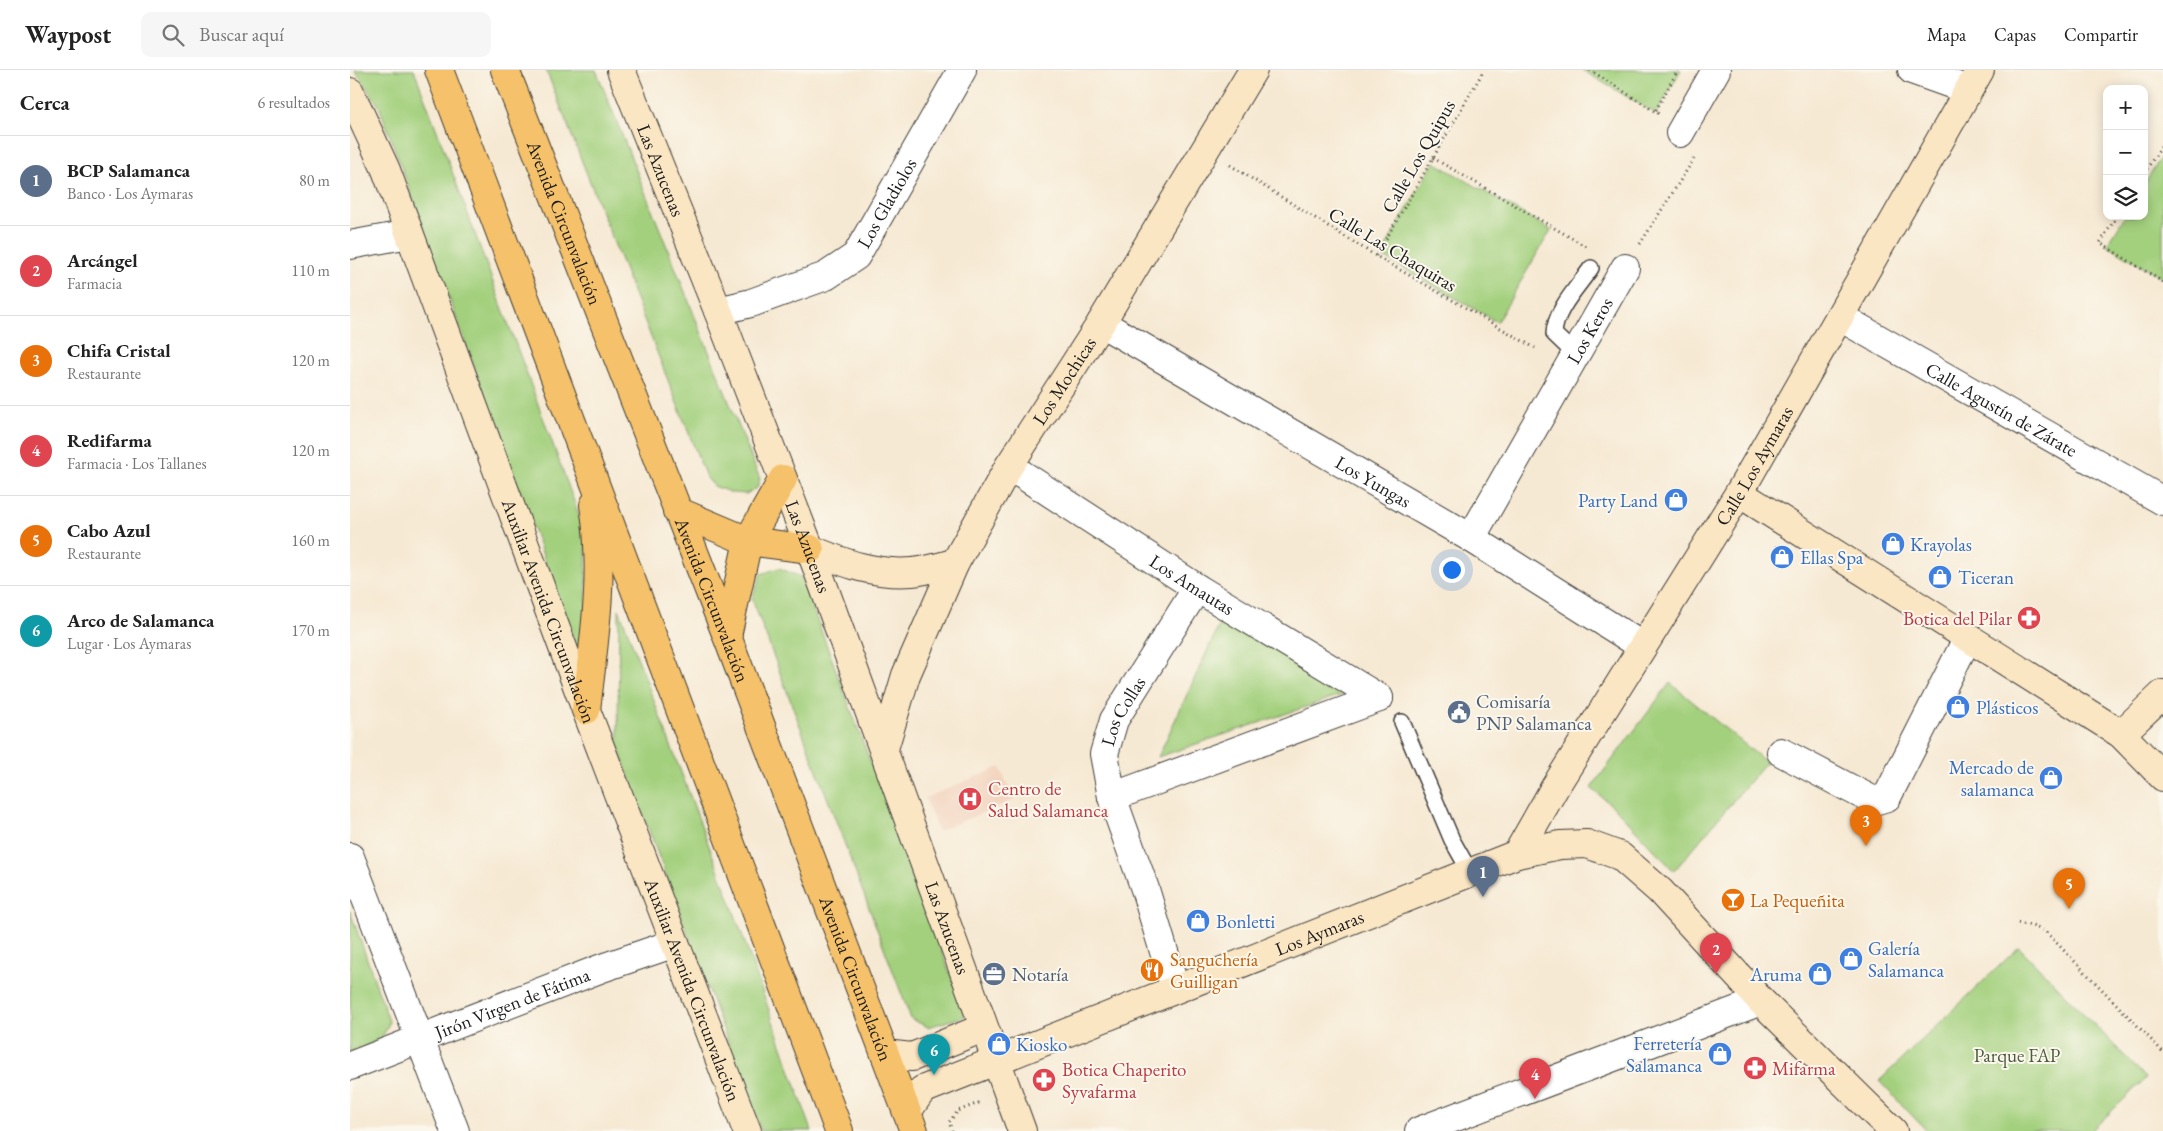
<!DOCTYPE html>
<html lang="es">
<head>
<meta charset="utf-8">
<style>
	body { margin:0; font-family:"EB Garamond",serif; background:#f6f6f6; color:#222 }
	.controls { position:absolute; right:15px; top:15px; display:grid; overflow:hidden; border-radius:10px; box-shadow:0 2px 12px #0003 }
	.controls button { width:45px; height:45px; display:grid; place-items:center; padding:0; border:0; border-bottom:1px solid #e0e0e0; background:#fff; color:#222; font:25px sans-serif }
	.you { position:absolute; left:1101px; top:499px; width:18px; height:18px; margin:-12px; border:4px solid #fff; border-radius:50%; background:#1a73e8; box-shadow:0 0 0 8px #1a73e833 }
	.badge { display:grid; place-items:center; width:32px; height:32px; border-radius:50%; background:#c8321e; color:#fff; font-size:16px; font-weight:700 }
	.pin { position:absolute; translate:-50% -41px; filter:drop-shadow(0 1px 2px #0008) }
	.pin::after { content:''; position:absolute; top:26px; width:18px; height:15px; background:inherit; clip-path:polygon(0 0,100% 0,50% 100%) }
	.list { margin:0; padding:0; list-style:none }
	h2 { display:flex; justify-content:space-between; align-items:center; height:65px; margin:0; padding:0 20px; font-size:21px }
	h2 small { font-size:16px; font-weight:400; color:#767676 }
	.list li { display:grid; grid-template-columns:32px 1fr auto; gap:15px; align-items:center; box-sizing:border-box; height:90px; padding:0 20px; border-top:1px solid #e0e0e0 }
	.list b { display:block; font-size:19px; white-space:nowrap }
	.list p { margin:0; font-size:16px; white-space:nowrap; color:#767676 }
	.list em { font-size:16px; font-style:normal; color:#767676 }
	.icon { flex:none; width:28px; height:28px; fill:none; stroke:currentColor; stroke-width:2; stroke-linecap:round; stroke-linejoin:round }
	.map { position:relative; flex:none; width:1813px; height:1061px; overflow:hidden }
	header { display:flex; align-items:center; gap:30px; box-sizing:border-box; height:70px; padding:0 25px; background:#fff; border-bottom:1px solid #e0e0e0 }
	header strong { font-size:24px }
	nav { display:flex; gap:28px; margin-inline-start:auto; font-size:18px }
	.search { width:350px; height:45px; background:#f6f6f6; display:flex; align-items:center; gap:12px; box-sizing:border-box; padding:0 18px; border-radius:10px; color:#767676; font-size:19px }
	main { display:flex }
	aside { flex:1; background:#fff }
	.map>svg:first-child { display:block }
</style>
</head>
<body>
<header>
<strong>Waypost</strong>
<div class="search"><svg class="icon" aria-label="search" viewBox="0 0 24 24"><circle cx="10" cy="10" r="6"/><path d="M15 15l6 6"/></svg>Buscar aquí</div>
<nav><a>Mapa</a><a>Capas</a><a>Compartir</a></nav>
</header>
<main>
<aside>
<h2>Cerca<small>6 resultados</small></h2>
<ul class="list">
<li><span class="badge" style="background:#5c6f8a">1</span><div><b>BCP Salamanca</b><p>Banco · Los Aymaras</p></div><em>80 m</em></li>
<li><span class="badge" style="background:#e0444e">2</span><div><b>Arcángel</b><p>Farmacia</p></div><em>110 m</em></li>
<li><span class="badge" style="background:#e8710a">3</span><div><b>Chifa Cristal</b><p>Restaurante</p></div><em>120 m</em></li>
<li><span class="badge" style="background:#e0444e">4</span><div><b>Redifarma</b><p>Farmacia · Los Tallanes</p></div><em>120 m</em></li>
<li><span class="badge" style="background:#e8710a">5</span><div><b>Cabo Azul</b><p>Restaurante</p></div><em>160 m</em></li>
<li><span class="badge" style="background:#0f9aa8">6</span><div><b>Arco de Salamanca</b><p>Lugar · Los Aymaras</p></div><em>170 m</em></li>
</ul>
</aside>
<div class="map">
<svg width="1813" height="1061" viewBox="0 0 1813 1061">
	<rect width="100%" height="100%" fill="#fbf7ec"/>
	<filter id="ink" filterUnits="userSpaceOnUse"><feTurbulence type="fractalNoise" baseFrequency=".02" numOctaves="2"/><feDisplacementMap in="SourceGraphic" scale="10" xChannelSelector="R" yChannelSelector="G"/><feConvolveMatrix kernelMatrix="1 2 1 2 8 2 1 2 1" color-interpolation-filters="sRGB"/></filter>
	<filter id="wash" filterUnits="userSpaceOnUse"><feTurbulence type="fractalNoise" baseFrequency=".0096" numOctaves="4" result="noise"/><feDisplacementMap in="SourceGraphic" scale="20" xChannelSelector="R" yChannelSelector="G"/><feGaussianBlur stdDeviation="1.12" result="paint"/><feColorMatrix in="noise" values="0 0 0 0 0 0 0 0 0 0 0 0 0 0 0 0 0 1.4 0 .05"/><feComposite in="paint" operator="in"/></filter>
	<g filter="url(#wash)">
		<rect width="100%" height="100%" fill="#f6e9d3"/>
		<!-- built -->
		<path fill="#f3d4bf" d="M650,697L664,730L588,761L575,728Z"/>
		<!-- green -->
		<path fill="#a3d07d" stroke="#60764c" d="M5,0H64L83,50L236,464L237,606L29,36Z
			M196,0H246L410,409L407,418L396,424L382,423L364,416L356,407Z
			M1232,0H1331L1306,44Z
			M1811,87L1813,89V208L1757,175L1775,146H1794V115Z
			M1084,92L1201,160L1147,252L1031,185Z
			M429,498L451,507L616,946L578,957L561,949L402,529L411,504Z
			M269,539L383,839L462,1061H411L268,677Z
			M873,547L1003,621L808,687Z
			M1320,613L1416,692L1324,801L1266,739L1241,718Z
			M0,841L39,951C35,973 19,974 0,982Z
			M1669,877L1796,1008L1741,1061H1577L1529,1011Z"/>
	</g>
	<g filter="url(#ink)">
		<g fill="none" stroke-linecap="round" stroke-linejoin="round">
			<!-- lane casing -->
			<g stroke="#3d3b37" stroke-width="18">
				<path id="lane" d="M1226,285L1204,264C1205,240 1227,218 1241,198
					M1052,652L1102,770L1120,802"/>
			</g>
			<!-- street casing -->
			<g stroke="#3d3b37" stroke-width="30">
				<g id="street">
					<path d="M1562,0L1618,20"/>
					<path d="M1330,63L1366,0"/>
					<path d="M0,175L59,164"/>
					<path id="s1" d="M368,241L401,233L476,206L506,186L612,0"/>
					<path id="s2" d="M1490,247L1813,431"/>
					<path id="s3" d="M751,253L1121,468L1292,576"/>
					<path id="s4" d="M659,396L847,518L1029,628"/>
					<path id="s5" d="M1121,468L1275,198"/>
					<path d="M1431,682L1524,731L1537,727L1618,567"/>
					<path d="M762,727L1029,628"/>
					<path d="M0,787L105,1061"/>
					<path id="s6" d="M825,918L795,819L762,727L754,684L764,650L847,518"/>
					<path id="s7" d="M0,996L252,898L325,873"/>
					<path d="M1069,1061L1411,931"/>
				</g>
			</g>
			<!-- secondary casing -->
			<g stroke="#3d3b37" stroke-width="30">
				<g id="secondary">
					<path id="s8" d="M271,0L368,241L460,479L672,1061"/>
					<path id="s9" d="M0,22L36,100L236,640L397,1061"/>
					<path d="M1389,423L1771,664L1813,707"/>
					<path d="M460,479C494,493 525,505 562,502C576,501 591,496 605,493"/>
					<path d="M1771,664L1813,624"/>
					<path id="s10" d="M534,679L556,605L605,493L659,396L751,253L903,0"/>
					<path id="s11" d="M1167,784L1205,717L1389,423L1630,0"/>
					<path d="M535,984L562,987L633,958"/>
					<path id="s12" d="M557,1042L572,1020L1167,784L1210,775L1237,774L1270,786L1310,821L1411,931L1543,1061"/>
				</g>
			</g>
			<!-- primary casing -->
			<g stroke="#3d3b37" stroke-width="30">
				<g id="primary">
					<path d="M89,0L489,1061"/>
					<path id="s13" d="M155,0L377,566L564,1061"/>
					<path d="M327,441L398,471L460,479"/>
					<path d="M377,566L398,471L433,409"/>
					<path d="M236,640C244,572 255,503 244,435"/>
				</g>
			</g>
			<!-- path -->
			<path stroke="#3d3b37" stroke-width="3" stroke-dasharray="1 4" stroke-linecap="butt" d="M1240,0L1309,44
				M1306,40L1328,0
				M1083,88L1237,177
				M880,95L1026,186L1185,278
				M1794,103L1813,74
				M1767,146L1750,173L1813,212
				M1290,174L1344,89
				M1026,186L1134,0
				M1668,853L1682,856L1695,861L1813,982
				M602,1061L599,1052L608,1041L631,1032"/>
			<!-- lane -->
			<use href="#lane" stroke="#fff" stroke-width="15"/>
			<!-- street -->
			<use href="#street" stroke="#fff" stroke-width="28"/>
			<!-- secondary -->
			<use href="#secondary" stroke="#fbe6c4" stroke-width="28"/>
			<!-- primary -->
			<use href="#primary" stroke="#f5c16b" stroke-width="28"/>
		</g>
	</g>
	<!-- icons -->
	<defs>
		<g id="shop-disc" transform="scale(1.25)"><circle r="9.5" fill="#3f7fe0" stroke="#fbf7ec"/><path d="M-5-2.5h2.3a2.7 3.5 0 0 1 5.4 0H5L5.5 6h-11ZM-1.5-2.5h3a1.5 2.3 0 0 0-3 0Z" fill="#fff"/></g>
		<g id="pharmacy-disc" transform="scale(1.25)"><circle r="9.5" fill="#e0444e" stroke="#fbf7ec"/><path d="M-2-6h4v4h4v4h-4v4h-4v-4h-4v-4h4Z" fill="#fff"/></g>
		<g id="civic-disc" transform="scale(1.25)"><circle r="9.5" fill="#5c6f8a" stroke="#fbf7ec"/><path d="M-.6-6.5H3V-4.5H.6V-3L4-1V1h2V6H-6V1h2V-1L-.6-3ZM-1.2 2.5V6h2.4V2.5Z" fill="#fff"/></g>
		<g id="hospital-disc" transform="scale(1.25)"><circle r="9.5" fill="#e0444e" stroke="#fbf7ec"/><path d="M-5-5h3v3.5h4V-5h3V5h-3V1.5h-4V5h-3Z" fill="#fff"/></g>
		<g id="bar-disc" transform="scale(1.25)"><circle r="9.5" fill="#e8710a" stroke="#fbf7ec"/><path d="M-6-5H6L.8 .8V4.5H3.5V6h-7V4.5H-.8V.8Z" fill="#fff"/></g>
		<g id="restaurant-disc" transform="scale(1.25)"><circle r="9.5" fill="#e8710a" stroke="#fbf7ec"/><path d="M-5-6h1v4h1v-4h1v4h1v-4h1v5L-1.5 .5V6h-2V.5L-5-1ZM5-6V6H3V1.5H1.5Q1.5-4 5-6Z" fill="#fff"/></g>
		<g id="office-disc" transform="scale(1.25)"><circle r="9.5" fill="#5c6f8a" stroke="#fbf7ec"/><path d="M-6-3h4V-5.5h4V-3h4V5H-6ZM-1-4.5V-3h2v-1.5ZM-6 0V1H6V0Z" fill="#fff"/></g>
	</defs>
	<g fill-rule="evenodd">
		<use href="#shop-disc" x="1326" y="430"/>
		<use href="#shop-disc" x="1543" y="474"/>
		<use href="#shop-disc" x="1432" y="487"/>
		<use href="#shop-disc" x="1590" y="507"/>
		<use href="#pharmacy-disc" x="1679" y="548"/>
		<use href="#shop-disc" x="1608" y="637"/>
		<use href="#civic-disc" x="1109" y="642"/>
		<use href="#shop-disc" x="1701" y="708"/>
		<use href="#hospital-disc" x="620" y="729"/>
		<use href="#bar-disc" x="1383" y="830"/>
		<use href="#shop-disc" x="848" y="851"/>
		<use href="#shop-disc" x="1501" y="889"/>
		<use href="#restaurant-disc" x="802" y="900"/>
		<use href="#office-disc" x="644" y="904"/>
		<use href="#shop-disc" x="1470" y="904"/>
		<use href="#shop-disc" x="649" y="974"/>
		<use href="#shop-disc" x="1370" y="984"/>
		<use href="#pharmacy-disc" x="1405" y="998"/>
		<use href="#pharmacy-disc" x="694" y="1010"/>
	</g>
	<g text-anchor="middle" stroke-width="4" stroke-linejoin="round" paint-order="stroke">
		<!-- street labels -->
		<g font-size="19" fill="#1c1c1c" stroke="#fbf7ec">
			<text transform="translate(1068 86) rotate(-60)" y="7">Calle Los Quipus</text>
			<text dy="7" stroke="none"><textPath href="#s8" startOffset="108">Las Azucenas</textPath></text>
			<text dy="7" stroke="none"><textPath href="#s1" startOffset="211">Los Gladiolos</textPath></text>
			<text dy="7" stroke="none"><textPath href="#s13" startOffset="164">Avenida Circunvalación</textPath></text>
			<text transform="translate(1043 179) rotate(31)" y="7">Calle Las Chaquiras</text>
			<text dy="7" stroke="none"><textPath href="#s5" startOffset="239">Los Keros</textPath></text>
			<text dy="7" stroke="none"><textPath href="#s10" startOffset="412">Los Mochicas</textPath></text>
			<text dy="7" stroke="none"><textPath href="#s2" startOffset="186">Calle Agustín de Zárate</textPath></text>
			<text dy="7" stroke="none"><textPath href="#s11" startOffset="455">Calle Los Aymaras</textPath></text>
			<text dy="7" stroke="none"><textPath href="#s3" startOffset="315">Los Yungas</textPath></text>
			<text dy="7" stroke="none"><textPath href="#s8" startOffset="512">Las Azucenas</textPath></text>
			<text dy="7" stroke="none"><textPath href="#s4" startOffset="218">Los Amautas</textPath></text>
			<text dy="7" stroke="none"><textPath href="#s13" startOffset="569">Avenida Circunvalación</textPath></text>
			<text dy="7" stroke="none"><textPath href="#s9" startOffset="556">Auxiliar Avenida Circunvalación</textPath></text>
			<text dy="7" stroke="none"><textPath href="#s6" startOffset="292">Los Collas</textPath></text>
			<text dy="7" stroke="none"><textPath href="#s8" startOffset="918">Las Azucenas</textPath></text>
			<text dy="7" stroke="none"><textPath href="#s12" startOffset="454">Los Aymaras</textPath></text>
			<text dy="7" stroke="none"><textPath href="#s13" startOffset="974">Avenida Circunvalación</textPath></text>
			<text dy="7" stroke="none"><textPath href="#s9" startOffset="961">Auxiliar Avenida Circunvalación</textPath></text>
			<text dy="7" stroke="none"><textPath href="#s7" startOffset="174">Jirón Virgen de Fátima</textPath></text>
		</g>
		<!-- shop labels -->
		<g font-size="19" fill="#366cbe" stroke="#fbf7ec" text-anchor="start">
			<text x="1308" y="437" text-anchor="end">Party Land</text>
			<text x="1560" y="481">Krayolas</text>
			<text x="1450" y="494">Ellas Spa</text>
			<text x="1608" y="514">Ticeran</text>
			<text x="1626" y="644">Plásticos</text>
			<text x="1684" y="704" text-anchor="end">Mercado de<tspan x="1684" dy="22">salamanca</tspan></text>
			<text x="866" y="858">Bonletti</text>
			<text x="1518" y="885">Galería<tspan x="1518" dy="22">Salamanca</tspan></text>
			<text x="1452" y="911" text-anchor="end">Aruma</text>
			<text x="1352" y="980" text-anchor="end">Ferretería<tspan x="1352" dy="22">Salamanca</tspan></text>
			<text x="666" y="981">Kiosko</text>
		</g>
		<!-- health labels -->
		<g font-size="19" fill="#be3a42" stroke="#fbf7ec" text-anchor="start">
			<text x="1662" y="555" text-anchor="end">Botica del Pilar</text>
			<text x="638" y="725">Centro de<tspan x="638" dy="22">Salud Salamanca</tspan></text>
			<text x="1422" y="1005">Mifarma</text>
			<text x="712" y="1006">Botica Chaperito<tspan x="712" dy="22">Syvafarma</tspan></text>
		</g>
		<!-- service labels -->
		<g font-size="19" fill="#4e5e75" stroke="#fbf7ec" text-anchor="start">
			<text x="1126" y="638">Comisaría<tspan x="1126" dy="22">PNP Salamanca</tspan></text>
			<text x="662" y="911">Notaría</text>
		</g>
		<!-- food labels -->
		<g font-size="19" fill="#c56008" stroke="#fbf7ec" text-anchor="start">
			<text x="1400" y="837">La Pequeñita</text>
			<text x="820" y="896">Sanguchería<tspan x="820" dy="22">Guilligan</tspan></text>
		</g>
		<!-- park labels -->
		<g font-size="19" fill="#4b5b3e" stroke="#fbf7ec">
			<text x="1667" y="992">Parque FAP</text>
		</g>
	</g>
</svg>
<div class="controls">
<button>+</button>
<button>−</button>
<button><svg class="icon" aria-label="layers" viewBox="0 0 24 24"><path d="M12 4l9 5-9 5-9-5zM3 14l9 5 9-5"/></svg></button>
</div>
<div class="you"></div>
<div class="pin badge" style="left:1133px;top:827px;background:#5c6f8a">1</div>
<div class="pin badge" style="left:1366px;top:904px;background:#e0444e">2</div>
<div class="pin badge" style="left:1516px;top:776px;background:#e8710a">3</div>
<div class="pin badge" style="left:1185px;top:1029px;background:#e0444e">4</div>
<div class="pin badge" style="left:1719px;top:839px;background:#e8710a">5</div>
<div class="pin badge" style="left:584px;top:1005px;background:#0f9aa8">6</div>
</div>
</main>
</body>
</html>
